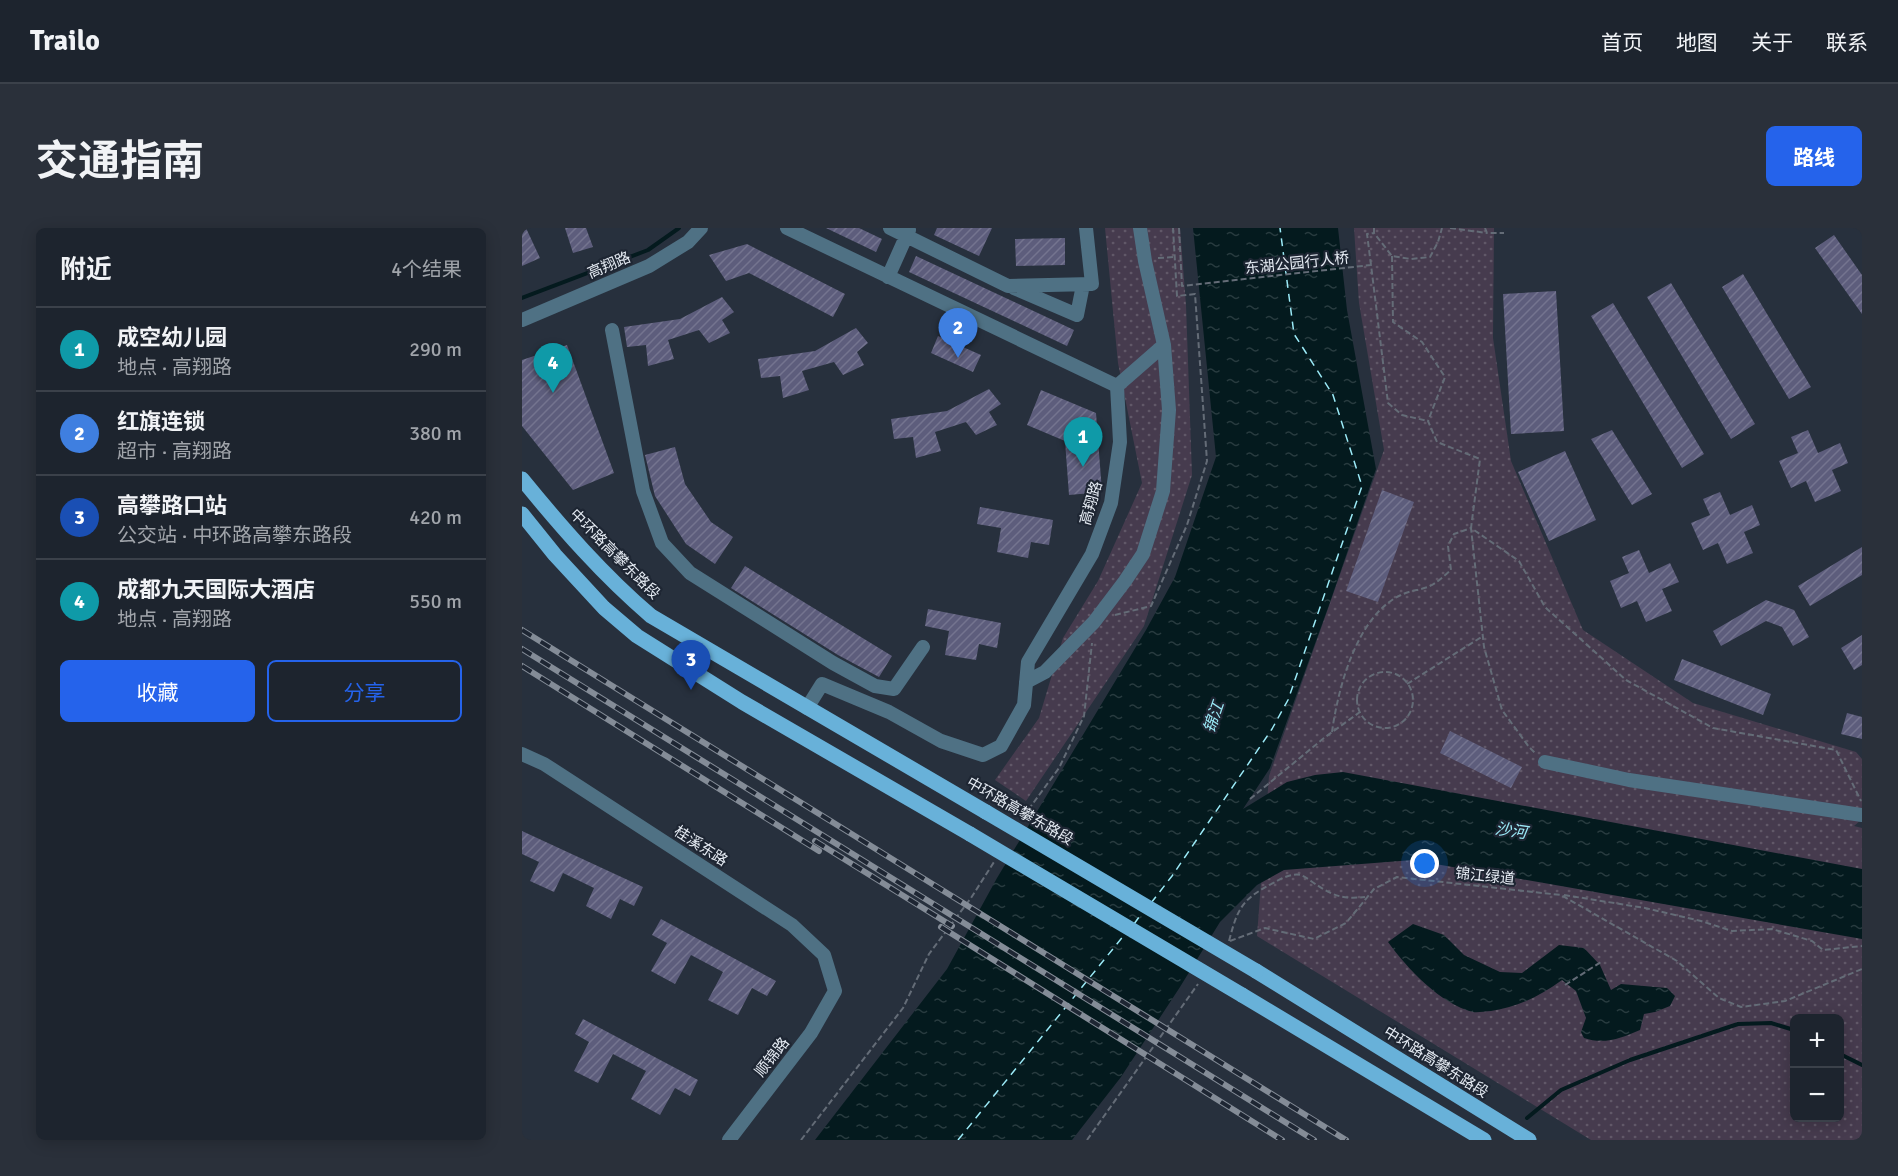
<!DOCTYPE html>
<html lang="zh">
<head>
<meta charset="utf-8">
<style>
	body { margin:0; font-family:Signika,"Noto Sans SC",sans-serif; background:#2a303a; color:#f1f3f6 }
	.controls { position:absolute; right:18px; bottom:18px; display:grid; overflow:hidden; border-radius:9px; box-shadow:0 3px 15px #0003 }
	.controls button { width:54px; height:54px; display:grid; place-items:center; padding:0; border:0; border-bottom:2px solid #3b414a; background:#1d242e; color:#f1f3f6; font:30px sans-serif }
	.you { position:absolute; left:903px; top:636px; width:21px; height:21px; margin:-15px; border:4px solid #fff; border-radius:50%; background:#1a73e8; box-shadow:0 0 0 9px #1a73e833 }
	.badge { display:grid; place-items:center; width:39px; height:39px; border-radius:50%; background:#2563eb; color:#fff; font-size:20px; font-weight:700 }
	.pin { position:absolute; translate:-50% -50px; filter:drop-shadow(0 2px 3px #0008) }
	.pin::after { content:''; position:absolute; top:32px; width:21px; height:18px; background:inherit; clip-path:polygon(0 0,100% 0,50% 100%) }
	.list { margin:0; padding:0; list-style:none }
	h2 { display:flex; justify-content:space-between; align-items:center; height:78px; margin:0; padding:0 24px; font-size:26px }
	h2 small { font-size:20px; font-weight:400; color:#a0a4aa }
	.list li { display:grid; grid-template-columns:39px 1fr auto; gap:18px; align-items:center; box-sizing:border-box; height:84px; padding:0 24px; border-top:2px solid #3b414a }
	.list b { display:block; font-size:22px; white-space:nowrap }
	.list p { margin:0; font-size:20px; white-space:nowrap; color:#a0a4aa }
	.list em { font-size:20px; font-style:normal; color:#a0a4aa }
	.actions { display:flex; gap:12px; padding:18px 24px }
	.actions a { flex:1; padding:14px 0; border:2px solid #2563eb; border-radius:9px; text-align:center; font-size:21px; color:#2563eb }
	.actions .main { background:#2563eb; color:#fff }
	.map { position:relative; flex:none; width:1340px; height:912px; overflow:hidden; border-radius:9px }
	header { display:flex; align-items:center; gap:36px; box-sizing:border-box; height:84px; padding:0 30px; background:#1d242e; border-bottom:2px solid #3b414a }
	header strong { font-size:28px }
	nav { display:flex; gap:33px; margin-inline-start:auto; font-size:21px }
	.intro { display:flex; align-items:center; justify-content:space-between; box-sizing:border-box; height:144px; padding:0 36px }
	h1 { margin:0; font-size:42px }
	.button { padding:15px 27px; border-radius:9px; background:#2563eb; color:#fff; font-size:21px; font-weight:700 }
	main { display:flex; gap:36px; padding:0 36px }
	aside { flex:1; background:#1d242e; border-radius:9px; box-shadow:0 3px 15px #0003 }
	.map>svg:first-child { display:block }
</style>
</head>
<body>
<header>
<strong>Trailo</strong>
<nav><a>首页</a><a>地图</a><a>关于</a><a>联系</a></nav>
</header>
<div class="intro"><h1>交通指南</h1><a class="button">路线</a></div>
<main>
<aside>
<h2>附近<small>4个结果</small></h2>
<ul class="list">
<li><span class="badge" style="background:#0f9aa8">1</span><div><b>成空幼儿园</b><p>地点 · 高翔路</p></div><em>290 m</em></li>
<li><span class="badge" style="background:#3f7fe0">2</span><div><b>红旗连锁</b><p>超市 · 高翔路</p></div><em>380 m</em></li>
<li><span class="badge" style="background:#1a4fb4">3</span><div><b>高攀路口站</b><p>公交站 · 中环路高攀东路段</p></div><em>420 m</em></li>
<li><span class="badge" style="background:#0f9aa8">4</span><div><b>成都九天国际大酒店</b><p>地点 · 高翔路</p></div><em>550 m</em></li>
</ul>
<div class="actions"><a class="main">收藏</a><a>分享</a></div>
</aside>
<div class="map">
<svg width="1340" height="912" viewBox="0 0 1340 912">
	<defs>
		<pattern id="green-dots" width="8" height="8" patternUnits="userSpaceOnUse" patternTransform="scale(1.5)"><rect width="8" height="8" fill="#463b4e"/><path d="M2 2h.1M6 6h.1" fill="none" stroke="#615868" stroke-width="1.8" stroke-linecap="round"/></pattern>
		<pattern id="water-ripples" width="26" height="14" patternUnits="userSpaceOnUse" patternTransform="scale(1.5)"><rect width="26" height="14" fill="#041a1e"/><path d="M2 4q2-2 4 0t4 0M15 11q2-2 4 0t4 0" fill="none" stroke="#283b3f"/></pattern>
		<pattern id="building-hatch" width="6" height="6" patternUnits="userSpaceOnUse" patternTransform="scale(1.5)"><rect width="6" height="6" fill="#5d5d7c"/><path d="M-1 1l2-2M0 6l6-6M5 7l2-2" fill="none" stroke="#74748f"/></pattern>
	</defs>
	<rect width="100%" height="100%" fill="#27303d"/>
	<!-- green -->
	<path fill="url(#green-dots)" fill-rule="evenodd" d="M583,0H658L664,77L670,247L622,398L504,573L473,552L517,490L541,410L576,353L620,255L596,135Z
		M832,0H972L971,110L989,233L1061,402L1171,475L1334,524L1340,531V591L1332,598L1340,600V912H1069L735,708L747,548L862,222L837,75ZM1272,790H1318V890H1272Z"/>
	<!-- water -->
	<path fill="url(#water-ripples)" d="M671,0H816L825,82L854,241L807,377L748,540L721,581L765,554L793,547L821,544L1340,641V711L891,632L762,642L735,657L698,694L658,759L599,849L550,912H293L425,741L475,650L624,402L653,349L694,229Z
		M891,696L922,707L942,727L978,744L1000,745L1037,717L1062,720L1078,737L1089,762L1099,756L1145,760L1153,768L1148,778L1133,784L1122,786L1118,802C1100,810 1082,817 1062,810L1059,804L1064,790L1054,763L1040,752C1018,768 996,779 969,783C963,783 956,785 951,784C918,776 885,740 866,714Z"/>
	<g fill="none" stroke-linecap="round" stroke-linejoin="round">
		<!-- stream -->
		<path stroke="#041a1e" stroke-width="4" d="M0,70L126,22L157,0
			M1318,826L1340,837
			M1005,890L1039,862L1108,832L1216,796L1249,795L1272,802"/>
		<!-- ferry -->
		<path stroke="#9beaf7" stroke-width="1.5" stroke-dasharray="8 6" stroke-linecap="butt" d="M629,675L650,648L750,501L766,472L840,258L811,167L772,106L758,0
			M612,696L620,685
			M436,912L603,706"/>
	</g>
	<!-- building -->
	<path fill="url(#building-hatch)" d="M0,0H4L18,30L0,38Z
		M43,0H64L71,19L51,25Z
		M304,0H337L360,11L354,24Z
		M415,0H470L457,28L412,7Z
		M1312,7L1340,47V86L1293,20Z
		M543,10V37L494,38L493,11Z
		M225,16L323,66L311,89L227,45L204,53L187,27Z
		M394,28L552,102L545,118L387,44Z
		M1221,46L1289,159L1267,171L1200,59Z
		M1149,55L1233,196L1209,211L1125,69Z
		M1034,63L1042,203L989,206L981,66Z
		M200,69L212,84L200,92L208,105L187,115L177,102L146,112L152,131L126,138L124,117L105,119L102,99L158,91Z
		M1091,75L1182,226L1160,240L1069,88Z
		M334,100L346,115L335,124L342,137L321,147L312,134L280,143L287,162L261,170L258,148L239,150L236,131L293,123Z
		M416,108L459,127L451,144L409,125Z
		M45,117L92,245L51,262L0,198V132Z
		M467,161L479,176L467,184L475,197L454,207L444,194L413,204L419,223L394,230L391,209L372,211L369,191L425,183Z
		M519,162L574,185L580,264L547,267L543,213L505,197Z
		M1090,202L1130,266L1110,277L1069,211Z
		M1286,202L1296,225L1318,215L1326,235L1310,242L1319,263L1293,274L1284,253L1269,260L1257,233L1276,225L1269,209Z
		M153,219L163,256L189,294L211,309L193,336L164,316L133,268L123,227Z
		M1043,223L1074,292L1027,313L996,244Z
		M860,262L892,274L856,374L824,363Z
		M1198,264L1208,287L1230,277L1238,297L1222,304L1231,325L1205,336L1196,315L1181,322L1169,295L1188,287L1181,271Z
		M458,279L531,292L527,317L509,314L506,330L475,324L479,300L455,296Z
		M1340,319V347L1288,378L1276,358Z
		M1117,322L1127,345L1148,335L1157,354L1140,361L1150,383L1124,394L1115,373L1099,380L1088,353L1107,345L1100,329Z
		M223,338L370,428L357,449L316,427L209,360Z
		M1244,372L1272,382L1287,409L1271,418L1260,399L1244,393L1199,418L1191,403Z
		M406,381L479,395L475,420L457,416L454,432L423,427L427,403L403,398Z
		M1340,407V437L1332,442L1319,420Z
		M1160,431L1249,466L1241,487L1152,452Z
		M1325,485L1340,489V511L1319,506Z
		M928,503L1000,539L989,560L918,525Z
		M0,603L121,659L112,678L98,671L89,691L64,678L72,660L41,645L32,664L8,653L17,634L0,626Z
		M139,691L254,753L245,768L230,760L216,787L186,772L201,744L169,727L153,756L129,743L145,715L130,707Z
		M61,791L176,852L168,868L153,860L138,887L109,871L124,843L91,826L76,855L52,843L67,814L53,806Z"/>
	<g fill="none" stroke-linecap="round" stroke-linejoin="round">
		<!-- path -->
		<path stroke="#646c77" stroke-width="2" stroke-dasharray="6 3" stroke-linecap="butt" d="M657,0L660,58L849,37L866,175L880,187L906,193
			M852,0V5L870,28L889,31L908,29L916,14L920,0
			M928,0L965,5
			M963,0L965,5H982
			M870,28L871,94L900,114L923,149L906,193L915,214L958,231L949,300L997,333L1023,379L1104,452L1191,500L1314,522L1339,573
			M636,30L653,29
			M849,37L845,6L852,5
			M593,387L629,378L665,297L685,233L673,66L655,68L651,0
			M835 472a28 28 0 1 1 56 0a28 28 0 1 1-56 0Z
			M885,456L961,408
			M810,504C816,460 835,387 879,367C889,362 901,362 910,357C917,353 923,347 929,342L926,318L932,306L949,300L962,419L980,482L1007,519L1014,526
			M728,571L802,510L838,484
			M501,589L537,540L562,488L570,415
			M1042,667L1123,680L1179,693L1210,703L1250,701L1290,713L1301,722L1340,718
			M707,713C716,679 720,671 753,654C760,650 770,645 779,647C784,649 790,654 795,657C813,669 822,671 843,669
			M708,713L743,700L792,711L824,695L852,661L875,649L1039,667L1155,733L1197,770L1219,779L1263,773L1340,741
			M1043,757L1079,734
			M279,912L381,780L407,726L449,670L472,634
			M565,912L676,756"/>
		<!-- street -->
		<path stroke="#4f7184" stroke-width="14" d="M265,0L595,158L598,214L589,275L570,326L506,434L502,477L479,518L461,527L419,513L367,484L300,456L285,480
			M368,0L486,58L570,56L564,0
			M366,49L387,2
			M492,60L555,87L561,57
			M0,92L127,38L166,14L179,0
			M90,102L121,263L140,315L168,345L311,435L353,458L372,461L401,419
			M595,158L642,117
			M504,454L523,444L572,394L603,353L621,326L641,263L647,182L642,117L623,33L618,0
			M0,526L22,536L270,697L302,727L313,763L289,805L207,912
			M1023,534L1107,552L1340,587"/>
		<!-- primary -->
		<path stroke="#68b1d9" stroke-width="15" d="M0,251C40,300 81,347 129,388L464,584
			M0,286L33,327L82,380L115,408L220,474L448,606
			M734,743L1007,912
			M720,767L962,912"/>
		<!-- rail casing -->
		<g stroke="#848c97" stroke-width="6">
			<path id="rail" d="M0,402L824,912
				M0,421L792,912
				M0,438L297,623
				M293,613L430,698
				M419,699L760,912"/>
		</g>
		<!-- rail -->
		<use href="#rail" stroke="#1e2633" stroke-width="4" stroke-dasharray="11" stroke-linecap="butt"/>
		<!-- primary-bridge -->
		<path stroke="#68b1d9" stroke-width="15" d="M464,584L734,743
			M448,606L720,767"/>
	</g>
	<g text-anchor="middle" stroke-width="4.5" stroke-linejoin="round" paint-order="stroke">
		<!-- street labels -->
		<g font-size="15" fill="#e5ebf3" stroke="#1e2633">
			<text transform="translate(775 35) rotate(-6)" y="5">东湖公园行人桥</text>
			<text transform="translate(87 37) rotate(-23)" y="5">高翔路</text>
			<text transform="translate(569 275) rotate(-74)" y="5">高翔路</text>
			<text transform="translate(93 326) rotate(45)" y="5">中环路高攀东路段</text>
			<text transform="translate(498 583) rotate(30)" y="5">中环路高攀东路段</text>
			<text transform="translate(179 618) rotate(33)" y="5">桂溪东路</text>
			<text transform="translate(963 648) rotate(6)" y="5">锦江绿道</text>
			<text transform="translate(250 829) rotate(-52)" y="5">顺锦路</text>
			<text transform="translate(914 834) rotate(32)" y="5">中环路高攀东路段</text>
		</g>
		<!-- water labels -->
		<g font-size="16" font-style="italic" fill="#9beaf7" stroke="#1e2633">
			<text transform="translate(691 489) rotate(-71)" y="6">锦江</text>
			<text transform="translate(989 602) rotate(8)" y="6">沙河</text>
		</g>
	</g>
</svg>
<div class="controls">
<button>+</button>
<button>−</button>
</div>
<div class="you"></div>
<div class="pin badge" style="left:561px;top:239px;background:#0f9aa8">1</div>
<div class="pin badge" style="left:436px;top:130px;background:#3f7fe0">2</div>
<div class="pin badge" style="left:169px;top:462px;background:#1a4fb4">3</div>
<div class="pin badge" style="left:31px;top:165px;background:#0f9aa8">4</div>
</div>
</main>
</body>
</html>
